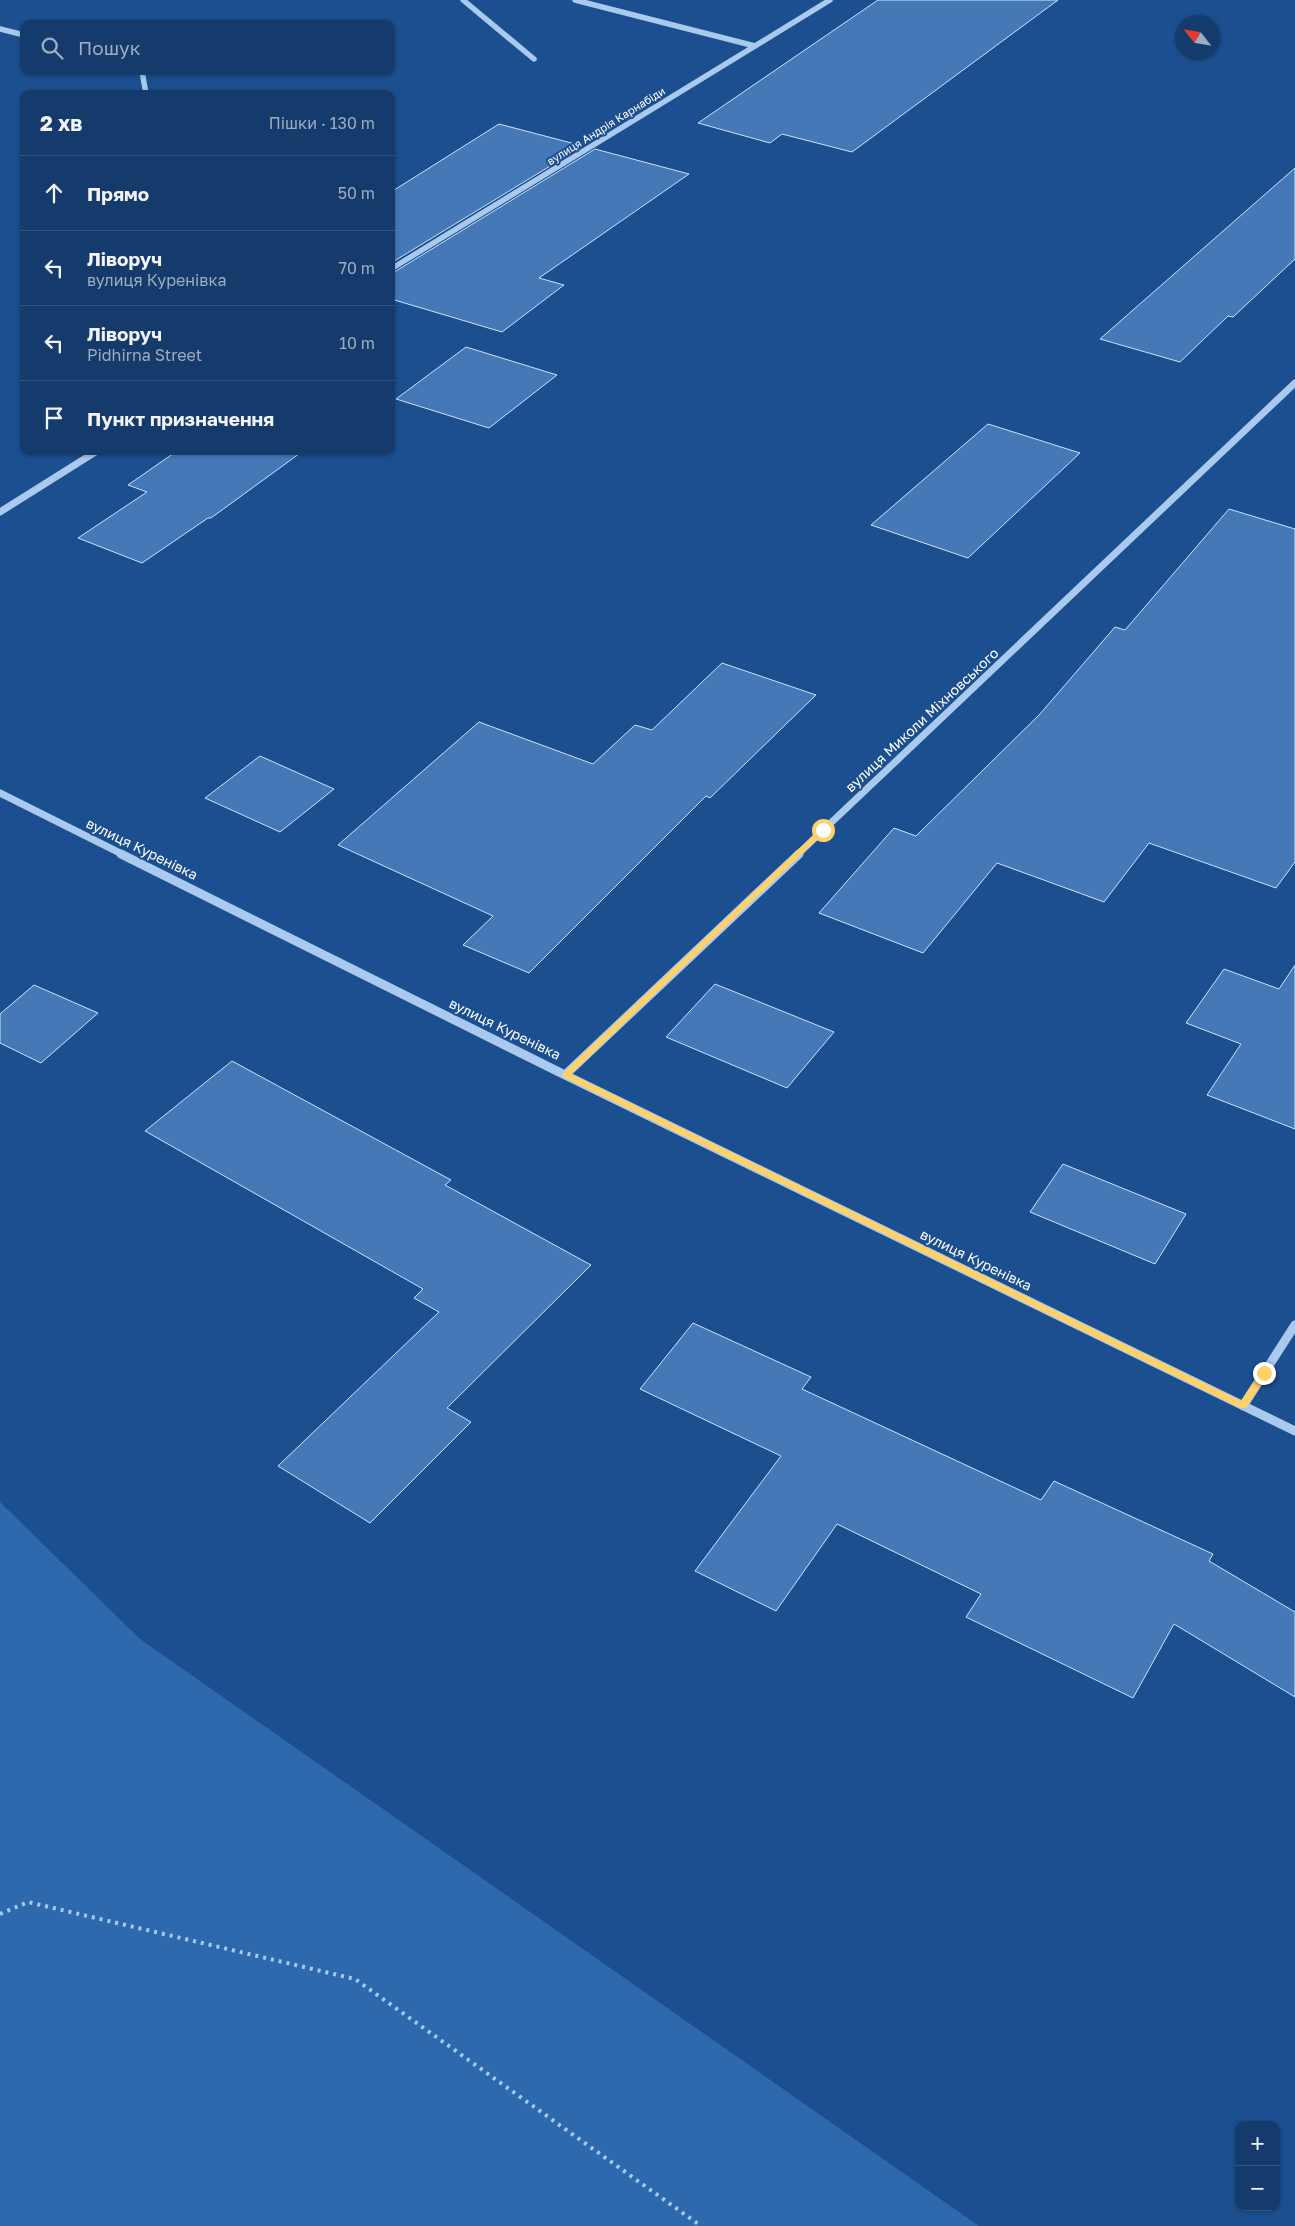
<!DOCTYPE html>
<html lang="uk">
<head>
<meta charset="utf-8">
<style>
	body { margin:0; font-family:"Golos Text",sans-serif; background:#214673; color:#f1f3f6 }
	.controls { position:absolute; right:15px; bottom:15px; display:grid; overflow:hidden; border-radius:10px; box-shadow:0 1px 4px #0004 }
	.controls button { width:45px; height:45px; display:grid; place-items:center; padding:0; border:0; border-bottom:1px solid #33557e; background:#143b6b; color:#f1f3f6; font:25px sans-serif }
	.compass { position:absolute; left:1175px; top:15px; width:45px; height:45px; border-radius:50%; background:#143b6b; box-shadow:0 1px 4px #0004; rotate:301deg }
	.stop { position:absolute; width:15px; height:15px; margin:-11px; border:4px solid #ffd166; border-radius:50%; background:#fff }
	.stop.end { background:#ffd166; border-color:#fff; box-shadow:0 1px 5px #0008 }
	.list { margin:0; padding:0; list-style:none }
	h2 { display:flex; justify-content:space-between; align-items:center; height:65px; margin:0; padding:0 20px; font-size:21px }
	h2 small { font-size:16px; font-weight:400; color:#9dadc1 }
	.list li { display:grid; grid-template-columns:32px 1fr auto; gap:15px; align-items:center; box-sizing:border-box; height:75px; padding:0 20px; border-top:1px solid #33557e }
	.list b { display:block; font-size:19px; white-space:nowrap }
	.list p { margin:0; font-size:16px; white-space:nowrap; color:#9dadc1 }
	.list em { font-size:16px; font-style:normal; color:#9dadc1 }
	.icon { flex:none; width:28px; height:28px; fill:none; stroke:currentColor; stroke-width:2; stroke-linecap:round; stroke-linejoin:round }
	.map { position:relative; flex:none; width:1295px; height:2226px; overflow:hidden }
	.search { position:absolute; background:#143b6b; box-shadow:0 1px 4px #0004; left:20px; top:20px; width:375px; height:55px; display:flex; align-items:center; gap:12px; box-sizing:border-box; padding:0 18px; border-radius:10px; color:#9dadc1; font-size:19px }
	.panel { position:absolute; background:#143b6b; box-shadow:0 1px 4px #0004; left:20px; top:90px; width:375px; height:365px; border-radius:10px }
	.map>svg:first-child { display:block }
</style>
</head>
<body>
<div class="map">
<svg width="1295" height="2226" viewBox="0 0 1295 2226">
	<rect width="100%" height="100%" fill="#1b4f8f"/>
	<!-- green -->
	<path fill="#2e69ad" d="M0,1502L140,1639L979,2226H0Z"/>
	<!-- building -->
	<path fill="#4478b7" stroke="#cfe3fa" d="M878,0H1058L852,152L782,134L770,143L698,123Z
		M499,124L583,146L391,263V192Z
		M595,149L689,174L539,278L564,285L502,332L391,299V274Z
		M1295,168V259L1233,317L1228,316L1180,362L1100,339Z
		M466,347L557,375L489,428L396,399Z
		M988,424L1080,453L968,558L871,525Z
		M177,451H303L211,518H208L142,563L78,538L147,492L128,485Z
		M1229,509L1295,529V862L1276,888L1149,843L1104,902L997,863L923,953L819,913L894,828L916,836L1040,714L1115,627L1125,630Z
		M722,663L816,695L710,798L706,796L529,973L463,945L493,916L338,845L479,722L593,764L635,725L652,730Z
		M260,756L334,789L280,832L205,798Z
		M1295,965V1129L1207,1095L1241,1044L1186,1023L1224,969L1279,989Z
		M715,984L834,1032L787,1088L666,1037Z
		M34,985L98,1013L41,1063L0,1043V1014Z
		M232,1061L451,1180L445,1185L591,1265L447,1408L471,1422L370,1523L278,1466L439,1312L414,1298L423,1289L145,1131Z
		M1063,1164L1186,1214L1155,1264L1030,1212Z
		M693,1323L811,1377L802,1389L1041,1500L1054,1481L1213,1554L1209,1561L1295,1612V1697L1174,1624L1133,1698L966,1617L981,1594L837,1524L776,1611L695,1571L781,1456L640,1389Z"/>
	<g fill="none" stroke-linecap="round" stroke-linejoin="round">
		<!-- path -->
		<path stroke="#a9c9ee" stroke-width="4" stroke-dasharray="3 5" stroke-linecap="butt" d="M0,1914L28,1902L355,1979L701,2226"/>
		<!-- minor-far2 -->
		<path stroke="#a9c9ee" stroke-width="5.5" d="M463,0L534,59
			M575,0L755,46
			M0,29L24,35
			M142,71L146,94
			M391,269L830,0"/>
		<!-- minor-far1 -->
		<path stroke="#a9c9ee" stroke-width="7" d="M0,512L97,451
			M0,793L124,855
			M797,855L1295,383"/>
		<!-- minor -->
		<path stroke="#a9c9ee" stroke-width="9" d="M121,854L565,1075L1295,1431
			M565,1075L799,854
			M1243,1406L1295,1325"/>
	</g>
	<!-- route -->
	<path fill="#ffd166" d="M820,829L827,830L571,1074L1241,1401L1261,1371H1267V1376L1246,1408H1240L563,1077V1073Z"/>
	<g text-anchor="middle" stroke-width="4" stroke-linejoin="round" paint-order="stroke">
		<!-- far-street labels -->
		<g font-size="11" fill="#fff" stroke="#1b4f8f">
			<text transform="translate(606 126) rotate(-32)" y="4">вулиця Андрія Карнабіди</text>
		</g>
		<!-- street labels -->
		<g font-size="14" fill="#fff" stroke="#1b4f8f">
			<text transform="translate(922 720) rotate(-43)" y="5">вулиця Миколи Міхновського</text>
			<text transform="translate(142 849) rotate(26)" y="5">вулиця Куренівка</text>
			<text transform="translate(505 1029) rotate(26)" y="5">вулиця Куренівка</text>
			<text transform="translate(976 1260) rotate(26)" y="5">вулиця Куренівка</text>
		</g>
	</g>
</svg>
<div class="controls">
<button>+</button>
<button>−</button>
</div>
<svg class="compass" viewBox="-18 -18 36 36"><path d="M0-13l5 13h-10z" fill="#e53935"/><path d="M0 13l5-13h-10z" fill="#9dadc1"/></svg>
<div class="stop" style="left:823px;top:830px"></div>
<div class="stop end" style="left:1264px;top:1373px"></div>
<div class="search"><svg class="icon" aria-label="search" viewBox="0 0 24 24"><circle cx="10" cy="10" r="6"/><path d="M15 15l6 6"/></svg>Пошук</div>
<section class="panel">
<h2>2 хв<small>Пішки · 130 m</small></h2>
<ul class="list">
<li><svg class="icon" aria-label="ahead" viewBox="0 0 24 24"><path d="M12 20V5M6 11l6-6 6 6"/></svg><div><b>Прямо</b></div><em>50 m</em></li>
<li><svg class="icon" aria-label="left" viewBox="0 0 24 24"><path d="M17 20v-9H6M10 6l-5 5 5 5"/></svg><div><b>Ліворуч</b><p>вулиця Куренівка</p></div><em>70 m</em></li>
<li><svg class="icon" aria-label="left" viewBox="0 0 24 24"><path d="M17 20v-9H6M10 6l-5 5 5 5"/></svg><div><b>Ліворуч</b><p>Pidhirna Street</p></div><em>10 m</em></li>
<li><svg class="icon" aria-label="arrive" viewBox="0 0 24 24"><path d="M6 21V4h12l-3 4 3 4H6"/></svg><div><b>Пункт призначення</b></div></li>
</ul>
</section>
</div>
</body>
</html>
